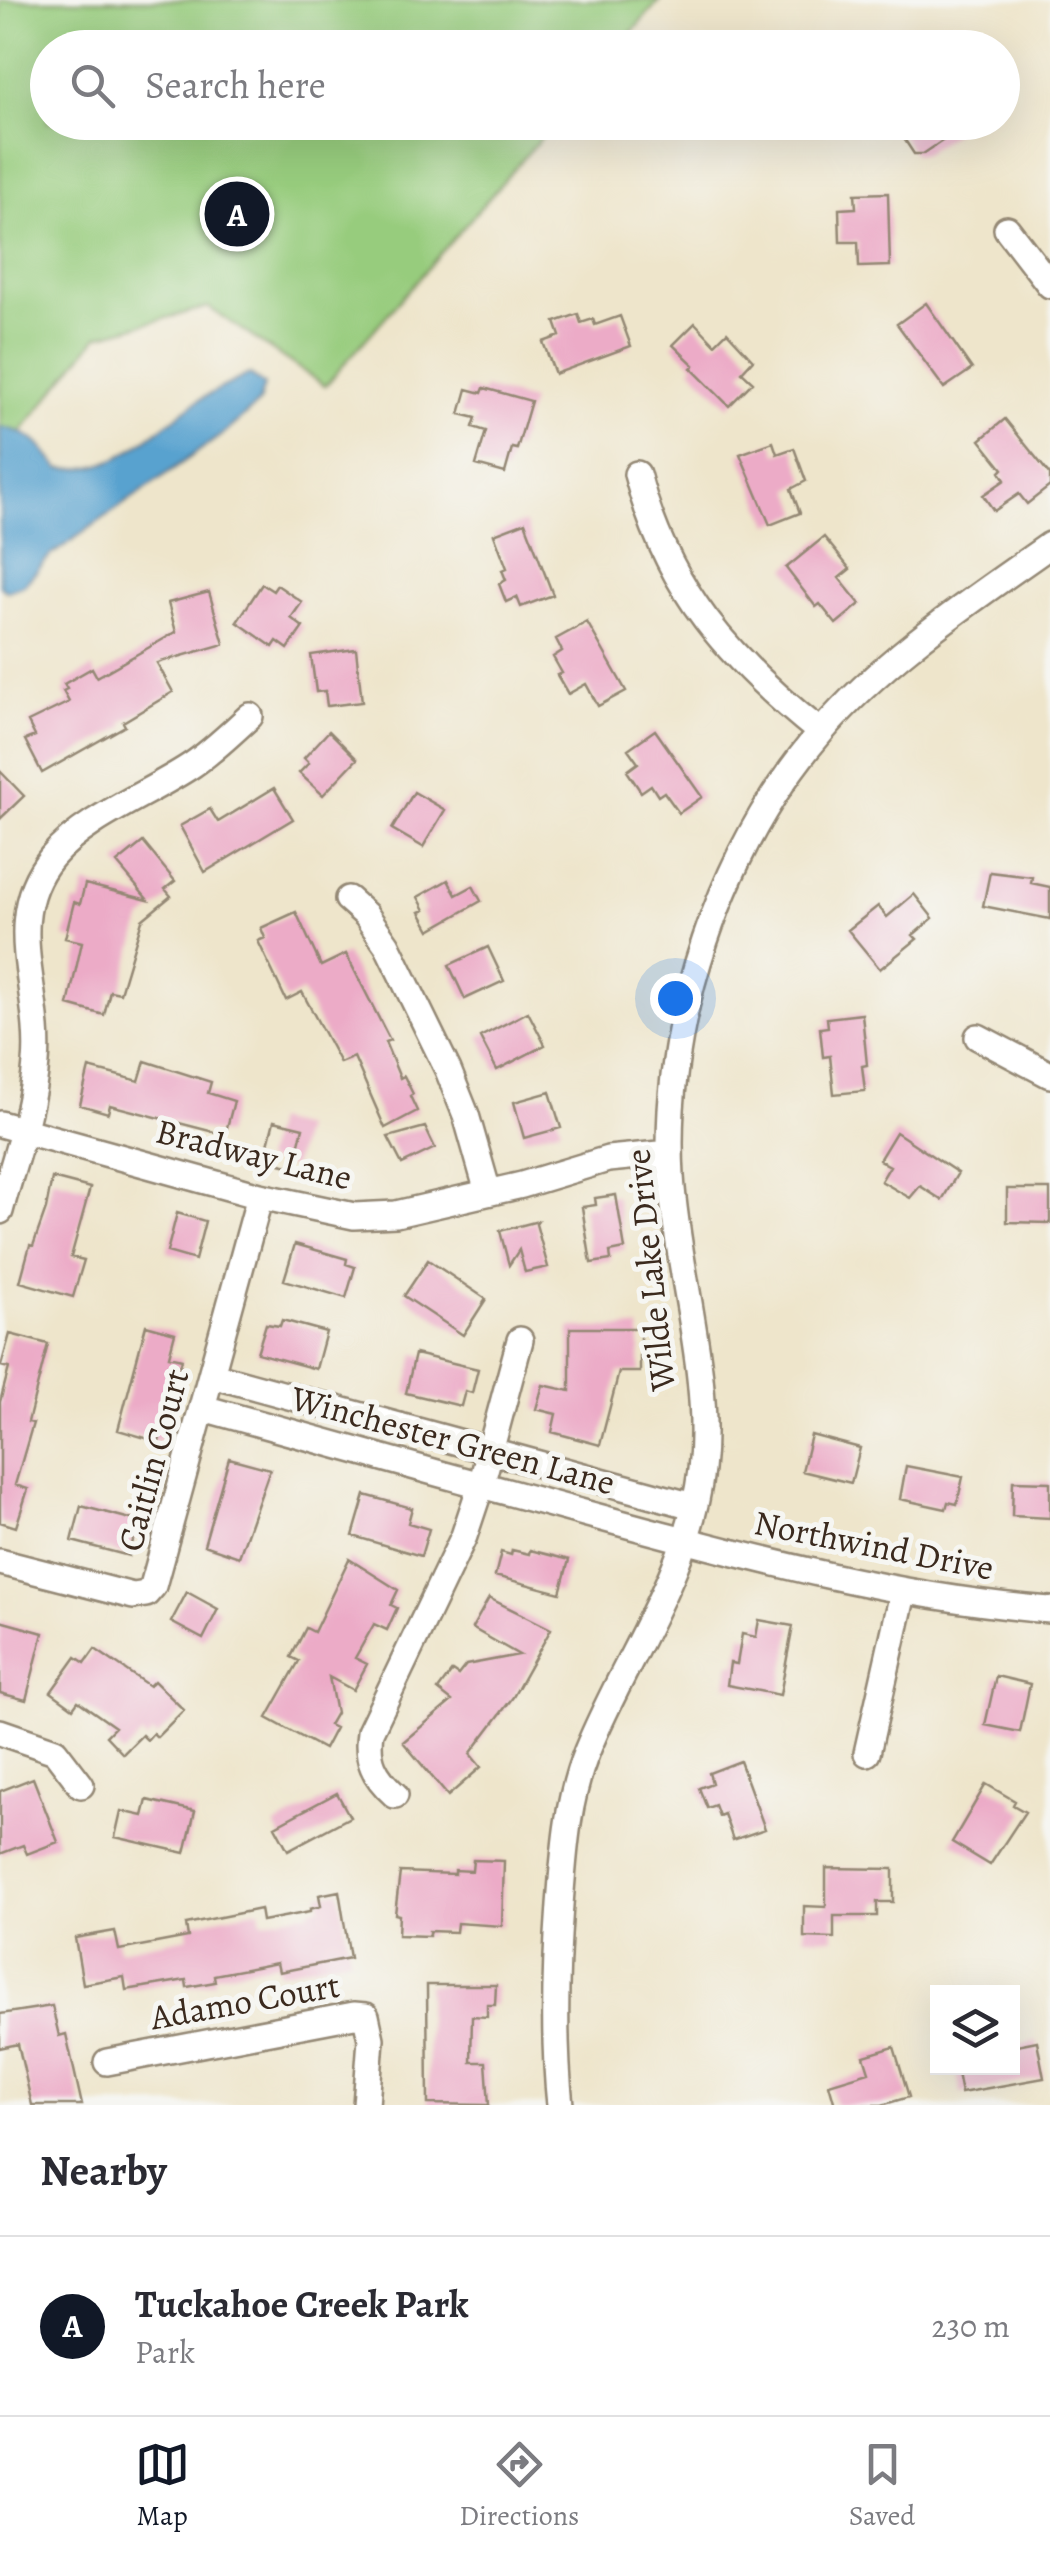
<!DOCTYPE html>
<html lang="en">
<head>
<meta charset="utf-8">
<style>
	body { margin:0; font-family:Alegreya,serif; background:#f2f2f3; color:#2b2b33 }
	.controls { position:absolute; right:30px; bottom:30px; display:grid; overflow:hidden; border-radius:0px; box-shadow:0 10px 40px #0002 }
	.controls button { width:90px; height:90px; display:grid; place-items:center; padding:0; border:0; border-bottom:2px solid #e1e1e2; background:#fff; color:#2b2b33; font:50px sans-serif }
	.you { position:absolute; left:675px; top:998px; width:35px; height:35px; margin:-25px; border:8px solid #fff; border-radius:50%; background:#1a73e8; box-shadow:0 0 0 15px #1a73e833 }
	.badge { display:grid; place-items:center; width:65px; height:65px; border-radius:50%; background:#111827; color:#fff; font-size:32px; font-weight:700 }
	.pin { position:absolute; translate:-50% -50%; border:5px solid #fff; box-shadow:0 2px 10px #0006 }
	.list { margin:0; padding:0; list-style:none }
	h2 { display:flex; justify-content:space-between; align-items:center; height:130px; margin:0; padding:0 40px; font-size:42px }
	h2 small { font-size:32px; font-weight:400; color:#7c7c81 }
	.list li { display:grid; grid-template-columns:65px 1fr auto; gap:30px; align-items:center; box-sizing:border-box; height:180px; padding:0 40px; border-top:2px solid #e1e1e2 }
	.list b { display:block; font-size:38px; white-space:nowrap }
	.list p { margin:0; font-size:32px; white-space:nowrap; color:#7c7c81 }
	.list em { font-size:32px; font-style:normal; color:#7c7c81 }
	.icon { flex:none; width:55px; height:55px; fill:none; stroke:currentColor; stroke-width:2; stroke-linecap:round; stroke-linejoin:round }
	.map { position:relative; flex:none; width:1050px; height:2105px; overflow:hidden }
	.search { position:absolute; background:#fff; box-shadow:0 10px 40px #0002; left:30px; right:30px; top:30px; height:110px; display:flex; align-items:center; gap:25px; box-sizing:border-box; padding:0 35px; border-radius:55px; color:#7c7c81; font-size:38px }
	.sheet { height:310px; background:#fff }
	nav { display:flex; justify-content:space-around; align-items:center; box-sizing:border-box; height:140px; border-top:2px solid #e1e1e2; background:#fff; font-size:28px; color:#7c7c81 }
	nav a { display:grid; justify-items:center; gap:5px }
	nav .on { color:#111827 }
	.map>svg:first-child { display:block }
</style>
</head>
<body>
<div class="map">
<svg width="1050" height="2105" viewBox="0 0 1050 2105">
	<rect width="100%" height="100%" fill="#f6f6f2"/>
	<filter id="ink" filterUnits="userSpaceOnUse"><feTurbulence type="fractalNoise" baseFrequency=".01" numOctaves="2"/><feDisplacementMap in="SourceGraphic" scale="20" xChannelSelector="R" yChannelSelector="G"/><feConvolveMatrix kernelMatrix="1 2 1 2 8 2 1 2 1" color-interpolation-filters="sRGB"/></filter>
	<filter id="wash" filterUnits="userSpaceOnUse"><feTurbulence type="fractalNoise" baseFrequency=".0048" numOctaves="4" result="noise"/><feDisplacementMap in="SourceGraphic" scale="40" xChannelSelector="R" yChannelSelector="G"/><feGaussianBlur stdDeviation="2.25" result="paint"/><feColorMatrix in="noise" values="0 0 0 0 0 0 0 0 0 0 0 0 0 0 0 0 0 1.4 0 .05"/><feComposite in="paint" operator="in"/></filter>
	<g filter="url(#wash)">
		<rect width="100%" height="100%" fill="#eee5cb"/>
		<!-- green -->
		<path fill="#97cc7d" stroke="#697b4e" stroke-width="2.5" d="M0,0H660L619,47L48,48V122L554,123L325,386L208,307L98,336L0,458Z"/>
		<!-- water -->
		<path fill="#58a2cf" stroke="#4a6676" stroke-width="2.5" d="M249,374L264,385L259,403L223,434L50,556L24,585L7,591L0,586V427C30,431 41,445 59,468C119,476 155,428 201,399C216,390 233,382 249,374Z"/>
		<g id="blocks">
			<!-- building -->
			<path fill="#ecabc7" d="M912,122H970L923,154H914L899,131Z
				M888,193L890,266L859,267L858,242H840L839,209L856,208L855,194Z
				M926,303L972,369L944,388L897,324Z
				M578,314L581,323L593,319L595,325L620,316L631,346L555,374L543,342L560,336L555,322Z
				M695,323L715,344L727,332L753,360L742,372L753,382L729,406L691,368L694,365L673,345Z
				M484,388L531,401L517,449L512,448L505,473L476,465L486,431L473,427L476,418L460,414L467,389L482,393Z
				M1005,419L1050,475V486L1027,504L1019,494L994,511L983,495L1005,480L1000,472L1003,469L980,440Z
				M773,442L777,454L794,448L806,481L791,489L800,513L770,525L740,454Z
				M525,522L553,595L521,607L517,597L506,602L499,584L506,580L502,570L507,568L494,534Z
				M824,537L850,569L839,578L860,604L836,624L820,604L816,607L786,568Z
				M262,584L273,591L277,585L302,602L291,618L303,627L288,649L277,641L273,647L237,622Z
				M209,592L224,644L157,663L173,692L123,722L125,726L42,773L25,740L35,736L28,722L69,702L63,691L67,689L64,684L92,668L97,677L176,632L168,603Z
				M587,622L626,691L598,706L586,684L568,694L557,675L562,673L553,657L562,651L556,639Z
				M356,649L362,702L327,706L325,691L316,692L311,655Z
				M655,730L702,797L679,813L664,792L658,796L651,785L641,792L627,771L638,763L628,749Z
				M329,731L357,759L323,795L299,773L309,763L304,758Z
				M0,771L24,796L0,819Z
				M274,788L293,819L205,872L180,826L210,809L218,822Z
				M414,792L445,810L423,847L392,829Z
				M143,842L175,881L165,889L171,896L142,920L120,993L110,991L104,1015L68,1005L82,942L65,938L74,902L80,904L85,884L148,900L117,863Z
				M990,872L1032,877L1031,883L1050,887V919L983,906Z
				M448,880L456,895L473,886L481,901L430,930L420,912L425,910L418,897Z
				M914,894L933,918L913,935L917,939L880,969L848,930L878,906L887,917Z
				M296,912L321,966L346,954L390,1040L385,1042L400,1078L404,1076L413,1094L410,1096L417,1111L385,1128L354,1057L340,1063L302,992L286,1000L258,941L265,938L261,928Z
				M488,947L504,981L465,999L449,965Z
				M528,1012L545,1045L497,1070L480,1037Z
				M862,1014L867,1065L862,1066L865,1091L834,1094L830,1056L823,1057L820,1028L828,1027L827,1018Z
				M145,1061L211,1082L208,1093L234,1101L225,1135L110,1105L108,1113L80,1105L89,1068L139,1081Z
				M550,1092L561,1128L524,1138L514,1102Z
				M274,1121L303,1128L293,1167L264,1160Z
				M425,1127L435,1148L402,1164L388,1137Z
				M896,1132L958,1173L942,1200L920,1186L910,1198L881,1181L890,1166L879,1160Z
				M52,1178L90,1188L71,1257L84,1260L73,1297L20,1282L30,1245L33,1246L46,1209Z
				M1007,1189H1050V1223L1007,1222Z
				M616,1195L625,1249L610,1252L611,1260L591,1263L582,1207L596,1205L595,1198Z
				M177,1213L205,1221L195,1260L167,1252Z
				M538,1221L536,1224L548,1267L525,1272L519,1250L509,1265L500,1231Z
				M295,1244L347,1259L346,1264L355,1267L346,1298L284,1280Z
				M428,1260L486,1299L463,1335L404,1296Z
				M282,1320L326,1332L316,1369L257,1353L266,1324L280,1326Z
				M146,1325L175,1333L169,1356L182,1359L159,1442L118,1430Z
				M570,1328H640V1372H619L600,1445L552,1432L556,1414L536,1409L543,1385L570,1391Z
				M10,1334L48,1344L28,1422L33,1423L15,1485L28,1489L16,1527L0,1522V1402L9,1368L1,1366Z
				M415,1354L478,1369L472,1393L465,1391L461,1406L406,1393Z
				M811,1435L860,1448L851,1483L802,1471Z
				M229,1458L270,1469L239,1557L204,1545Z
				M906,1466L963,1477L957,1504L948,1502L946,1509L900,1499Z
				M1013,1481L1050,1482V1518L1012,1516Z
				M365,1495L412,1508L408,1523L429,1529L421,1556L353,1536Z
				M81,1506L138,1521L129,1556L72,1541Z
				M512,1550L529,1554L530,1550L569,1560L560,1593L495,1576L501,1552L511,1555Z
				M349,1559L398,1590L391,1605L397,1608L387,1630L374,1624L355,1658L367,1664L353,1690L329,1677L336,1713L329,1725L335,1728L324,1749L267,1718L299,1661L291,1657L306,1628L314,1632Z
				M187,1592L218,1609L203,1639L171,1622Z
				M489,1598L551,1629L513,1697L470,1754L481,1767L448,1796L403,1742L452,1701L438,1690L452,1671L458,1675L466,1665L519,1655L472,1628Z
				M759,1620L793,1626L780,1695L727,1685L730,1663L737,1664L742,1634L756,1637Z
				M0,1621L43,1633L26,1700L0,1693Z
				M95,1649L149,1686L154,1681L184,1710L157,1737L153,1733L147,1740L142,1735L123,1754L106,1736L115,1727L78,1701L73,1708L51,1692L76,1657L85,1663Z
				M996,1676L1030,1684L1020,1732L985,1725Z
				M740,1761L765,1829L733,1840L724,1814L719,1816L715,1805L707,1808L699,1788L712,1783L709,1773Z
				M33,1778L58,1842L27,1854L23,1845L0,1854V1791Z
				M986,1784L1015,1801L1013,1805L1025,1812L990,1865L952,1842Z
				M337,1793L350,1817L288,1850L275,1826Z
				M147,1800L195,1811L185,1853L115,1837L121,1811L143,1816Z
				M473,1860L504,1861L502,1926L457,1923L456,1932L429,1931V1936L398,1935L399,1915L395,1914L400,1872L455,1874V1870L472,1871Z
				M826,1868L893,1869V1902H877V1916H834V1938L804,1937V1906L826,1907Z
				M339,1891L350,1958L279,1972L277,1963L214,1975L215,1982L187,1987L186,1980L126,1990L124,1977L83,1984L75,1938L115,1931L119,1950L188,1937L186,1924L260,1909L262,1921L310,1912V1909L321,1906L319,1895Z
				M427,1985H496L495,2005H487V2017L472,2016L471,2062H486L489,2105L428,2104Z
				M52,2006L59,2036L66,2034L82,2105H32L18,2044L0,2048V2014Z
				M1037,2041L1044,2078L961,2093L956,2068H1012V2046Z
				M894,2047L909,2097L882,2105H835L829,2084L869,2072L864,2056Z"/>
		</g>
	</g>
	<g filter="url(#ink)">
		<use href="#blocks" fill-opacity="0" stroke="#948874" stroke-width="2.5"/>
		<g fill="none" stroke-linecap="round" stroke-linejoin="round">
			<!-- street casing -->
			<g stroke="#948874" stroke-width="30">
				<path id="street" d="M1007,229L1050,285
					M637,474C667,590 729,659 820,732
					M348,899L366,915L387,945L448,1070L466,1115L488,1192
					M978,1037L1050,1075
					M0,1124L260,1196L354,1216L396,1214L522,1185L608,1159L670,1153
					M0,1211C13,1163 32,1113 36,1063C43,992 0,919 52,857C85,818 149,794 192,765C213,751 231,733 250,716
					M212,1375L693,1506
					M203,1408C340,1446 476,1484 613,1521C757,1560 901,1598 1050,1610
					M0,1562L133,1596L146,1594L153,1586L260,1196
					M0,1732L55,1751L81,1785
					M867,1753L903,1593
					M395,1795C374,1776 366,1760 370,1732L464,1536L481,1485L520,1340
					M107,2062L354,2015L366,2016L371,2039L366,2105
					M560,2105C553,2038 555,1973 560,1905C564,1853 567,1800 587,1751C625,1657 689,1573 701,1470C712,1375 677,1271 671,1176C662,1023 721,848 821,732C885,657 971,601 1050,545"/>
			</g>
			<!-- street -->
			<use href="#street" stroke="#fff" stroke-width="25"/>
		</g>
	</g>
	<g text-anchor="middle" stroke-width="10" stroke-linejoin="round" paint-order="stroke">
		<!-- street labels -->
		<g font-size="35" fill="#3b2a1e" stroke="#f6f6f2">
			<text transform="translate(254 1154) rotate(14)" y="12">Bradway Lane</text>
			<text transform="translate(650 1270) rotate(-96)" y="12">Wilde Lake Drive</text>
			<text transform="translate(453 1440) rotate(15)" y="12">Winchester Green Lane</text>
			<text transform="translate(153 1460) rotate(-75)" y="12">Caitlin Court</text>
			<text transform="translate(874 1545) rotate(11)" y="12">Northwind Drive</text>
			<text transform="translate(245 2001) rotate(-10)" y="12">Adamo Court</text>
		</g>
	</g>
</svg>
<div class="controls">
<button><svg class="icon" aria-label="layers" viewBox="0 0 24 24"><path d="M12 4l9 5-9 5-9-5zM3 14l9 5 9-5"/></svg></button>
</div>
<div class="you"></div>
<div class="pin badge" style="left:237px;top:214px">A</div>
<div class="search"><svg class="icon" aria-label="search" viewBox="0 0 24 24"><circle cx="10" cy="10" r="6"/><path d="M15 15l6 6"/></svg>Search here</div>
</div>
<section class="sheet">
<h2>Nearby<small></small></h2>
<ul class="list">
<li><span class="badge">A</span><div><b>Tuckahoe Creek Park</b><p>Park</p></div><em>230 m</em></li>
</ul>
</section>
<nav>
<a class="on"><svg class="icon" aria-label="map" viewBox="0 0 24 24"><path d="M3 6l6-2 6 2 6-2v14l-6 2-6-2-6 2zM9 4v14M15 6v14"/></svg>Map</a>
<a><svg class="icon" aria-label="directions" viewBox="0 0 24 24"><path d="M12 3l9 9-9 9-9-9zM9 14v-3h6M13 9l2 2-2 2"/></svg>Directions</a>
<a><svg class="icon" aria-label="saved" viewBox="0 0 24 24"><path d="M7 4h10v16l-5-4-5 4z"/></svg>Saved</a>
</nav>
</body>
</html>
